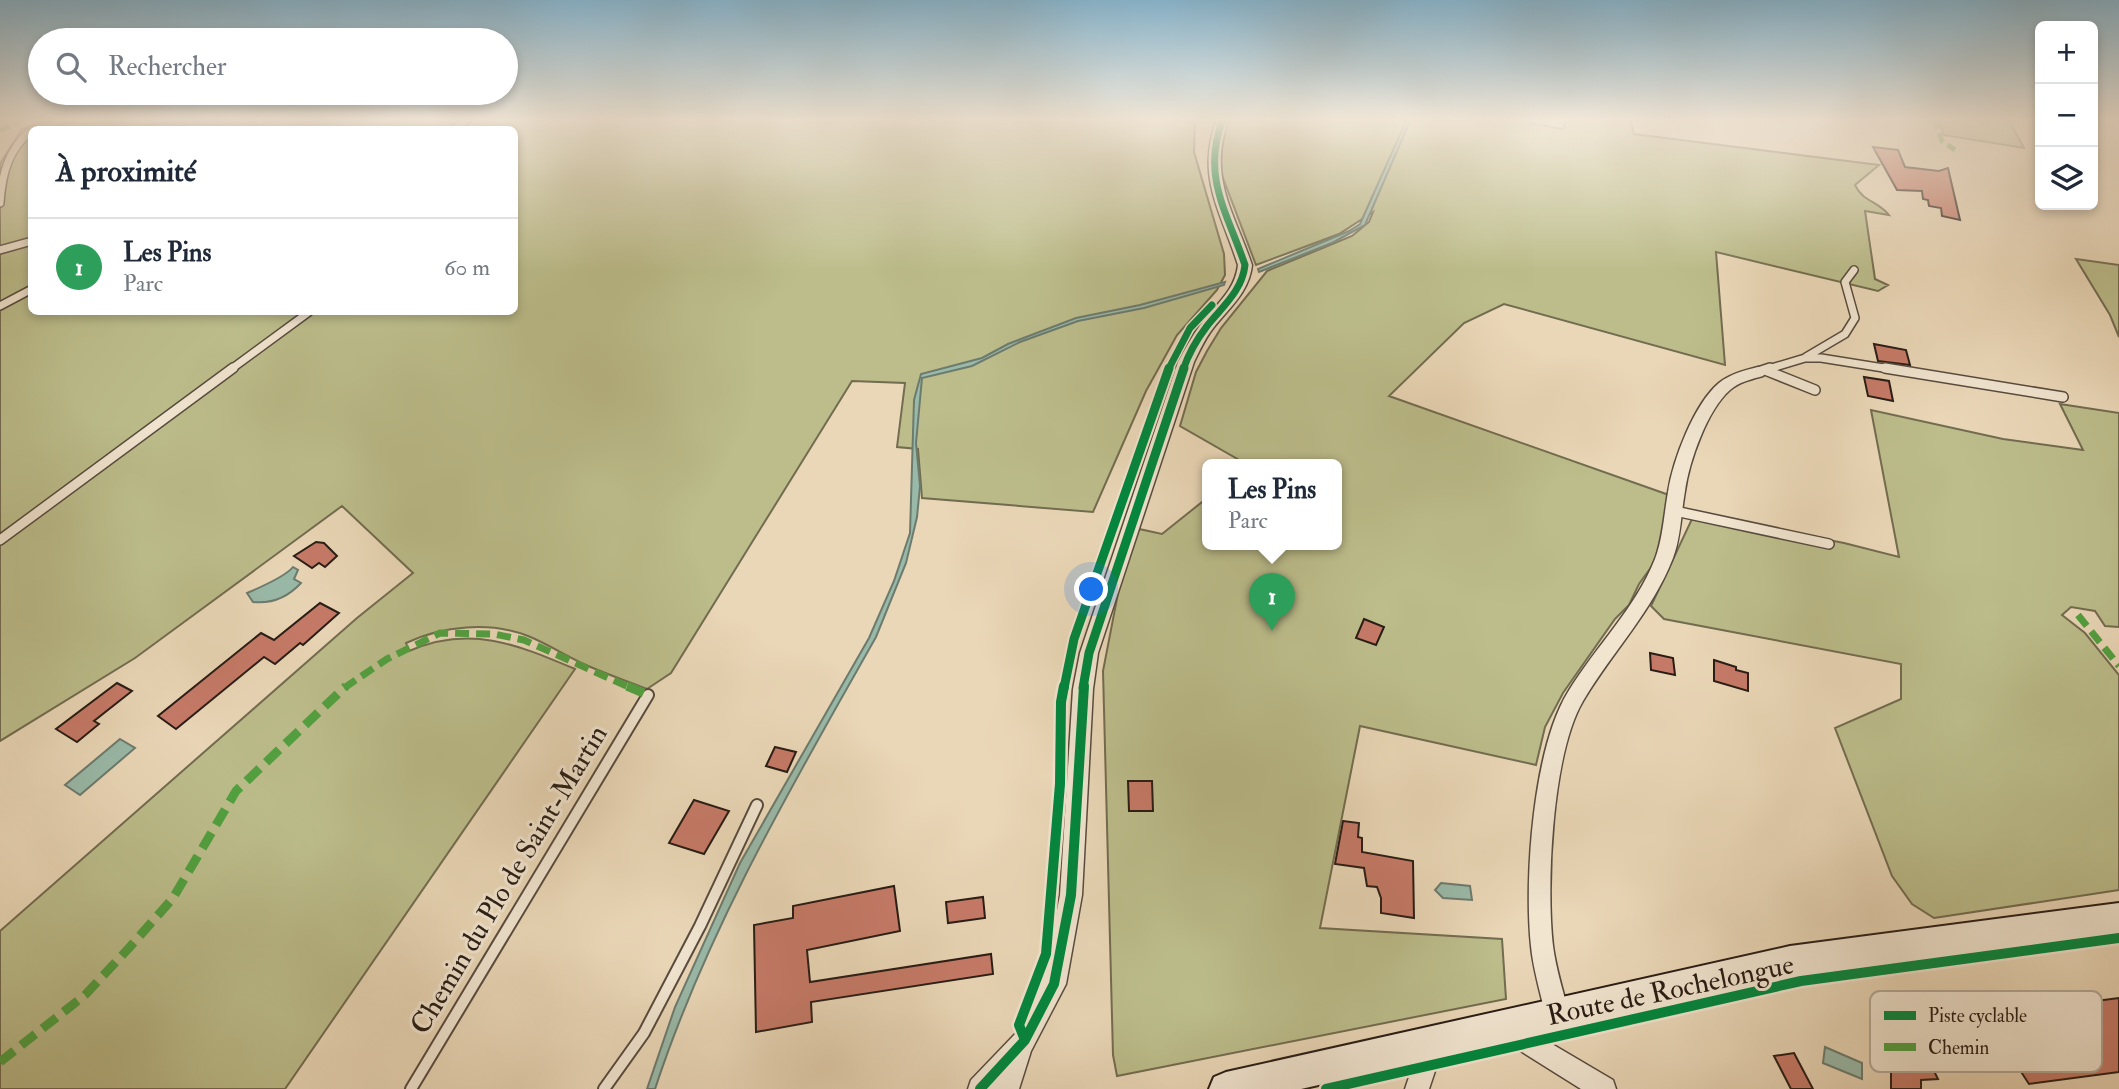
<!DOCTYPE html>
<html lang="fr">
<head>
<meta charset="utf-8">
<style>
	body { margin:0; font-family:"IM FELL Double Pica",serif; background:#f2f2f3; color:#1f2937 }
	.controls { position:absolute; right:21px; top:21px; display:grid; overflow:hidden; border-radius:10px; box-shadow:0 4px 10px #0003 }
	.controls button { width:63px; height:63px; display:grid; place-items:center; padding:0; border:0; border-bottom:2px solid #e0e1e3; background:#fff; color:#1f2937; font:35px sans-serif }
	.you { position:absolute; left:1092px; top:590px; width:24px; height:24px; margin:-18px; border:5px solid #fff; border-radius:50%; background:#1a73e8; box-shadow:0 0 0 10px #1a73e833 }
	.badge { display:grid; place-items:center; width:46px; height:46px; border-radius:50%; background:#2563eb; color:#fff; font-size:23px; font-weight:700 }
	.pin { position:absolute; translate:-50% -58px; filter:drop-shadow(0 2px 4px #0008) }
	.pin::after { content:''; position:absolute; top:37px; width:24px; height:21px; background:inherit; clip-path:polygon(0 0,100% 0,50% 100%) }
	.popup { position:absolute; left:1202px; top:459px; width:140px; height:91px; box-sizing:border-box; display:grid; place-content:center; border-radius:10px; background:#fff; filter:drop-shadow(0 2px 5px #0005); font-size:23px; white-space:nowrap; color:#747a83 }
	.popup b { font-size:26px; color:#1f2937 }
	.popup::after { content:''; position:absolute; left:50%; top:100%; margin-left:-14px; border:14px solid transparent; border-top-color:#fff }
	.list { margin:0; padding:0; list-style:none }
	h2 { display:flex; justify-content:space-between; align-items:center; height:91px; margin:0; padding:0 28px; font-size:30px }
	h2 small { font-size:23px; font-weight:400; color:#747a83 }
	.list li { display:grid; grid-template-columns:46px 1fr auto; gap:21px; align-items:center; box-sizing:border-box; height:98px; padding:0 28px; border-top:2px solid #e0e1e3 }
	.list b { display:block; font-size:26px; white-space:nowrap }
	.list p { margin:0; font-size:23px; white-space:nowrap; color:#747a83 }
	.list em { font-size:23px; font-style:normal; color:#747a83 }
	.icon { flex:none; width:38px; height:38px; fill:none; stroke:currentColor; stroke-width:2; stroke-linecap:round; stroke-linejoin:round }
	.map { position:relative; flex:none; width:2119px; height:1089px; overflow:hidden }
	.search { position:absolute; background:#fff; box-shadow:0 4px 10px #0003; left:28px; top:28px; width:490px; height:77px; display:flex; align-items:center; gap:18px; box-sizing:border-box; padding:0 24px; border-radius:38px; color:#747a83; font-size:26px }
	.panel { position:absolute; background:#fff; box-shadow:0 4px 10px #0003; left:28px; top:126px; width:490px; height:189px; border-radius:10px }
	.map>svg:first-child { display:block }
</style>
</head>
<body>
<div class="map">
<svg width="2119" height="1089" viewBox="0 0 2119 1089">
	<rect width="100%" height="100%" fill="#ead7b7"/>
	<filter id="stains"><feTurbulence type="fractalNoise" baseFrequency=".00286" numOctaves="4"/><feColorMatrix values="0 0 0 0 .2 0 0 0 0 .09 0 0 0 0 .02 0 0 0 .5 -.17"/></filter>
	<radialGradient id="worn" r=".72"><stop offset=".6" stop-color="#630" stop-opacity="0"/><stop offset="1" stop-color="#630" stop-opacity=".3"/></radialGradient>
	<!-- green -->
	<path fill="#bcbd8b" stroke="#726c50" stroke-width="2" fill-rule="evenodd" d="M60,119H1195L1194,152L1224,254L1225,275L1217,290L1177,335L1146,391L1093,512L922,498L918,449L897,447L905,383L852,381L671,673L647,689C627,681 606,674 586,665C566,656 548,644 528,636C490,621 442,626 406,643L409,651C470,624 518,645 575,669L285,1089H0V931L357,618L413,573L342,506L135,658L0,741V164L22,129ZM32,130H514V312H32Z
		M1228,119H1526V122L1563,129L1567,119H1630L1634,134L1879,165L1855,185C1863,202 1878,201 1889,215L1865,211L1875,279L1888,285L1878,291L1716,252L1725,365L1504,304L1464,323L1389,396L1669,495L1660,555L1639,584L1629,605L1615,619L1563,693L1545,727L1536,765L1360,726L1320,928L1502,939L1506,999L1117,1076L1113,1055L1103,671L1120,583L1139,529L1162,534L1207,498V545H1337V465H1248L1180,426L1196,372L1207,351L1221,328L1267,271L1352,236L1369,222L1373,212L1339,234L1256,265L1220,170L1219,148Z
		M1938,119H2008L2024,148L1944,135Z
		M2076,259L2119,265V337L2110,315Z
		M2060,404L2119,413V627L2105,626L2095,611L2071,607L2062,615L2085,633L2119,675V890L1934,918L1912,904L1892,876L1835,728L1901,699V664L1664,619L1651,606L1691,521L1697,514L1844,543L1899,557L1871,410L2003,439L2083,450Z"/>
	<!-- water -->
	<path fill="#99baa9" stroke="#6c7b6e" stroke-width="2" d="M178,119H283L248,129H132Z
		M1407,119H1484L1410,121L1365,225L1332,243L1259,272L1258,269L1349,231L1360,224Z
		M1225,282L1224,285L1144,308L1078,321L1020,342L972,366L922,378L916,443L920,486L917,517L906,563L876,637C793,784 708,928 655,1089H647L675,1007L740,863L869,638L894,581L910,533L914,400L921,374L982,358L1008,344L1076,318L1140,305Z
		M293,567L298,570L294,579L301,583C288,597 272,604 253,602L247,593C261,587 285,577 293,567Z
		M120,739L135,748L80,795L65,785Z
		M1441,883L1470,886L1472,900L1443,898L1435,890Z
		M1825,1047L1862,1063V1079L1823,1063Z"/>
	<!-- building -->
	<path fill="#c67a68" stroke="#281c15" stroke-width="2" d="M1873,147L1898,150L1905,167L1939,171L1948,168L1960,220L1942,216L1941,208L1929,206L1928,200L1923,199L1922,191L1897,190Z
		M1874,344L1906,350L1910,365L1878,361Z
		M1864,377L1889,381L1893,401L1868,396Z
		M316,542L324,543L337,556L325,567L319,563L312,568L294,556Z
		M320,603L339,613L303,645L300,643L275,664L264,657L176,729L158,716L261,633L274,640Z
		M1364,619L1384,627L1376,645L1356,638Z
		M1650,653L1673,658L1675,675L1651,670Z
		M1714,660L1736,667V670L1748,673V691L1714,681Z
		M117,683L132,691L94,721L99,724L77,742L56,729Z
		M775,747L796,752L787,772L766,766Z
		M1128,781H1152L1153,811H1129Z
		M694,800L729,811L704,854L669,843Z
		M1343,821L1359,823L1358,837L1362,838V852L1413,861L1414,918L1381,913V898L1377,887L1367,886L1364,868L1335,864Z
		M894,886L900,931L807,950L810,982L991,954L993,974L811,1002L812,1022L756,1032L754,925L793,918V906Z
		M983,897L985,918L948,923L946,902Z
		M2119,998V1072L2029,1084L2014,1061L2002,1063L1978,1025L1985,1024L1980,1016Z
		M1913,1028L1938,1079L1921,1080V1089H1891V1053L1880,1030Z
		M1794,1053L1813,1089H1791L1774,1056Z"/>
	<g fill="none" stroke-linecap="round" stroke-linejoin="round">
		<!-- service-far2 casing -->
		<g stroke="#584b3e" stroke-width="10">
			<path id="service-far2" d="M34,130L65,119
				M453,130L468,119
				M0,203C2,174 8,149 32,130
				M0,250L32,241
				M0,306L32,289
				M1806,357L1845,334L1855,318L1845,282L1854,270
				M230,370L309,312
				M1765,370L1805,358H1821L1896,370"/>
		</g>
		<!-- service-far1 casing -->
		<g stroke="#584b3e" stroke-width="12">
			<path id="service-far1" d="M1885,368L2063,397
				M1765,370L1815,390
				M1758,372L1770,368
				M1675,511L1829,544
				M0,540L233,368"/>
		</g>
		<!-- service casing -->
		<g stroke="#584b3e" stroke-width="14">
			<path id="service" d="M411,1089L648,695
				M604,1089L644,1033L700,926L757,805"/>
		</g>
		<!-- minor casing -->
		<g stroke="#584b3e" stroke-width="3">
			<path id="minor" d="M1217,119H1229C1207,176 1234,212 1252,265C1249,292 1230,307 1214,327C1205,338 1200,350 1194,362L1098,653L1093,689L1082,895L1066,984L1031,1051L1019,1089H968L971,1080L1017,1032L1043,981L1060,895L1073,689L1080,653L1178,362C1185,349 1192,336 1201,324C1216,304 1235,291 1238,265C1221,212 1195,176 1217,119Z
				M1758,367L1763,368L1766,372L1763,376C1752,379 1739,382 1730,390C1707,410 1689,462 1685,491C1681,513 1681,537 1673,558C1652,612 1612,652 1583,701C1552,754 1546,885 1553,946C1556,969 1563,991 1569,1013L1565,1021L1557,1025L1549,1021L1545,1013C1540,991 1533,968 1531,946C1524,879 1533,749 1568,692C1596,646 1635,609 1655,559C1663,538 1664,514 1668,492C1673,460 1694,404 1719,383C1730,374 1745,370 1758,367Z
				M1518,1010L1526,1014L1535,1034L1613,1080L1616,1089H1581L1519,1050L1506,1022L1510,1014Z
				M1417,1033L1425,1037L1437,1065L1429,1089H1405L1413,1065L1405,1045L1409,1037Z"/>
		</g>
		<!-- secondary casing -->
		<g stroke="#281c15" stroke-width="4">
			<path id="secondary" d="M2119,903V933L1790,978L1301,1089H1209L1214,1077L1226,1072L1790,946Z"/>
		</g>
		<!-- service-far2 -->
		<use href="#service-far2" stroke="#f1e5d0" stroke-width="7"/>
		<!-- service-far1 -->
		<use href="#service-far1" stroke="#f1e5d0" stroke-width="9"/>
		<!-- service -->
		<use href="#service" stroke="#f1e5d0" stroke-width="10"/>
		<!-- minor -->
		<use href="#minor" fill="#f1e5d0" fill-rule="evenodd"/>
		<!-- secondary -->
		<use href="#secondary" fill="#f1e5d0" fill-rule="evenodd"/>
		<!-- quiet-far2 -->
		<path stroke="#51a140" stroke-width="5" stroke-dasharray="10 5" stroke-linecap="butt" d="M1934,119L1942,141L1955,150
			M0,130L26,119"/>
		<!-- quiet-far1 -->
		<path stroke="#51a140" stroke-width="7" stroke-dasharray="14 7" stroke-linecap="butt" d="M2078,615L2119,666
			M344,688L387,659L440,633L494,634L524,640L631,688"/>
		<!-- quiet -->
		<path stroke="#51a140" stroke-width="9" stroke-dasharray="18 9" stroke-linecap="butt" d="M627,686L648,695
			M0,1062L85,995L128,949L173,898L236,791L346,686"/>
		<!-- cycleway-far2 casing -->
		<g stroke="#f1e5d0" stroke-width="10">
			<path id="cycleway-far2" d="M1168,370L1190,328L1212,305
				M1183,370C1188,355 1197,339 1207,326C1223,306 1242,291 1245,265C1227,212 1201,176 1223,119"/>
		</g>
		<!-- cycleway-far1 casing -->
		<g stroke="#f1e5d0" stroke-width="13">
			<path id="cycleway-far1" d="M1064,688L1074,639L1169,368
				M1083,688L1089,653L1184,368"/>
		</g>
		<!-- cycleway casing -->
		<g stroke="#f1e5d0" stroke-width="15">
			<path id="cycleway" d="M1025,1040L1019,1025L1046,954L1060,784L1061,702L1064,686
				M980,1089L1025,1040L1054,984L1071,895L1084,686
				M1326,1089L1801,981L2119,938"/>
		</g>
		<!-- cycleway-far2 -->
		<use href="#cycleway-far2" stroke="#00873e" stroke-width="7"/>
		<!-- cycleway-far1 -->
		<use href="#cycleway-far1" stroke="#00873e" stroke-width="9"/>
		<!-- cycleway -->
		<use href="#cycleway" stroke="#00873e" stroke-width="10"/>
	</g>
	<!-- sky -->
	<linearGradient id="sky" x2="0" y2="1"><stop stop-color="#88b6cf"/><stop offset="0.44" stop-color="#f6eddf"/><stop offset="1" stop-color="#f6eddf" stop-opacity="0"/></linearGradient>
	<rect width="2119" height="271" fill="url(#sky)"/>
	<g text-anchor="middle" stroke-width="6" stroke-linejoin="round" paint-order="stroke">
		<!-- near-street labels -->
		<g font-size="28" fill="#281c15" stroke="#f1e5d0">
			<text transform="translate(508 879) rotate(-59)" y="10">Chemin du Plo de Saint-Martin</text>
			<text transform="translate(1670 989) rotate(-12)" y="10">Route de Rochelongue</text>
		</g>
	</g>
	<!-- legend -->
	<rect x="1870" y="991" width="232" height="81" rx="10" fill="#f1e5d0" stroke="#b5a998" stroke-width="2"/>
	<rect x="1884" y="1011" width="32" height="9" fill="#00873e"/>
	<rect x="1884" y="1043" width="32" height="8" fill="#51a140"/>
	<g font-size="19" fill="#281c15">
		<text x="1928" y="1022">Piste cyclable</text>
		<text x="1928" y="1054">Chemin</text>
	</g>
	<rect width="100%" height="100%" filter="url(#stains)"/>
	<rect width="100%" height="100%" fill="url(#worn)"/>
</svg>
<div class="controls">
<button>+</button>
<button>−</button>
<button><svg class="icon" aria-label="layers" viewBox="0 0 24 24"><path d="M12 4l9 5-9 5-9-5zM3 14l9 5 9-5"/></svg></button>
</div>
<div class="you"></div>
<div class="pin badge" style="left:1272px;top:631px;background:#2e9e5b">1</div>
<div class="popup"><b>Les Pins</b>Parc</div>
<div class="search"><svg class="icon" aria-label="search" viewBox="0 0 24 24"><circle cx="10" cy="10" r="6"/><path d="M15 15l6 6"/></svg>Rechercher</div>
<section class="panel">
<h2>À proximité<small></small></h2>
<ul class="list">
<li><span class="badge" style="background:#2e9e5b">1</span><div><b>Les Pins</b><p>Parc</p></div><em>60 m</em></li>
</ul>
</section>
</div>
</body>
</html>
